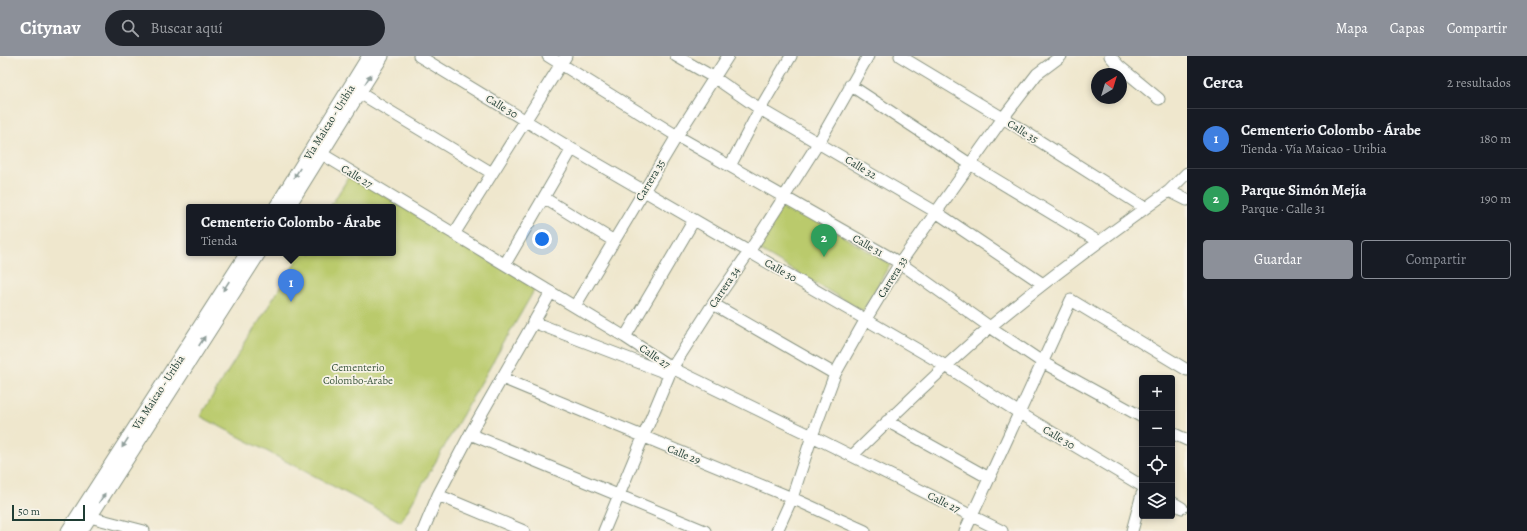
<!DOCTYPE html>
<html lang="es">
<head>
<meta charset="utf-8">
<style>
	body { margin:0; font-family:Alegreya,serif; background:#20242c; color:#f1f3f6 }
	.controls { position:absolute; right:12px; bottom:12px; display:grid; overflow:hidden; border-radius:4px; box-shadow:0 2px 6px #0003 }
	.controls button { width:36px; height:36px; display:grid; place-items:center; padding:0; border:0; border-bottom:1px solid #363941; background:#171b24; color:#f1f3f6; font:20px sans-serif }
	.compass { position:absolute; left:1091px; top:12px; width:36px; height:36px; border-radius:50%; background:#171b24; box-shadow:0 2px 6px #0003; rotate:38deg }
	.scale { position:absolute; left:12px; bottom:10px; width:73px; box-sizing:border-box; padding-left:4px; border:2px solid #1f3d34; border-top:0; font-size:11px; line-height:14px; white-space:nowrap; color:#1f3d34; -webkit-text-stroke:3px #f7f3e8; paint-order:stroke }
	.you { position:absolute; left:542px; top:183px; width:14px; height:14px; margin:-10px; border:3px solid #fff; border-radius:50%; background:#1a73e8; box-shadow:0 0 0 6px #1a73e833 }
	.badge { display:grid; place-items:center; width:26px; height:26px; border-radius:50%; background:#8c9099; color:#fff; font-size:13px; font-weight:700 }
	.pin { position:absolute; translate:-50% -33px; filter:drop-shadow(0 1px 2px #0008) }
	.pin::after { content:''; position:absolute; top:21px; width:14px; height:12px; background:inherit; clip-path:polygon(0 0,100% 0,50% 100%) }
	.popup { position:absolute; left:186px; top:148px; width:210px; height:52px; box-sizing:border-box; display:grid; place-content:center; border-radius:4px; background:#171b24; filter:drop-shadow(0 1px 3px #0005); font-size:13px; white-space:nowrap; color:#9ea1a6 }
	.popup b { font-size:15px; color:#f1f3f6 }
	.popup::after { content:''; position:absolute; left:50%; top:100%; margin-left:-8px; border:8px solid transparent; border-top-color:#171b24 }
	.list { margin:0; padding:0; list-style:none }
	h2 { display:flex; justify-content:space-between; align-items:center; height:52px; margin:0; padding:0 16px; font-size:17px }
	h2 small { font-size:13px; font-weight:400; color:#9ea1a6 }
	.list li { display:grid; grid-template-columns:26px 1fr auto; gap:12px; align-items:center; box-sizing:border-box; height:60px; padding:0 16px; border-top:1px solid #363941 }
	.list b { display:block; font-size:15px; white-space:nowrap }
	.list p { margin:0; font-size:13px; white-space:nowrap; color:#9ea1a6 }
	.list em { font-size:13px; font-style:normal; color:#9ea1a6 }
	.actions { display:flex; gap:8px; padding:12px 16px }
	.actions a { flex:1; padding:9px 0; border:1px solid #8c9099; border-radius:4px; text-align:center; font-size:14px; color:#8c9099 }
	.actions .main { background:#8c9099; color:#fff }
	.icon { flex:none; width:22px; height:22px; fill:none; stroke:currentColor; stroke-width:2; stroke-linecap:round; stroke-linejoin:round }
	.map { position:relative; flex:none; width:1187px; height:475px; overflow:hidden }
	header { display:flex; align-items:center; gap:24px; box-sizing:border-box; height:56px; padding:0 20px; background:#8c9099; color:#fff }
	header strong { font-size:19px }
	nav { display:flex; gap:22px; margin-inline-start:auto; font-size:14px }
	.search { width:280px; height:36px; background:#20242c; display:flex; align-items:center; gap:10px; box-sizing:border-box; padding:0 14px; border-radius:22px; color:#9ea1a6; font-size:15px }
	main { display:flex }
	aside { flex:1; background:#171b24 }
	.map>svg:first-child { display:block }
</style>
</head>
<body>
<header>
<strong>Citynav</strong>
<div class="search"><svg class="icon" aria-label="search" viewBox="0 0 24 24"><circle cx="10" cy="10" r="6"/><path d="M15 15l6 6"/></svg>Buscar aquí</div>
<nav><a>Mapa</a><a>Capas</a><a>Compartir</a></nav>
</header>
<main>
<div class="map">
<svg width="1187" height="475" viewBox="0 0 1187 475">
	<rect width="100%" height="100%" fill="#f7f3e8"/>
	<filter id="ink" filterUnits="userSpaceOnUse"><feTurbulence type="fractalNoise" baseFrequency=".025" numOctaves="2"/><feDisplacementMap in="SourceGraphic" scale="8" xChannelSelector="R" yChannelSelector="G"/><feConvolveMatrix kernelMatrix="1 2 1 2 8 2 1 2 1" color-interpolation-filters="sRGB"/></filter>
	<filter id="wash" filterUnits="userSpaceOnUse"><feTurbulence type="fractalNoise" baseFrequency=".012" numOctaves="4" result="noise"/><feDisplacementMap in="SourceGraphic" scale="16" xChannelSelector="R" yChannelSelector="G"/><feGaussianBlur stdDeviation="0.9" result="paint"/><feColorMatrix in="noise" values="0 0 0 0 0 0 0 0 0 0 0 0 0 0 0 0 0 1.4 0 .05"/><feComposite in="paint" operator="in"/></filter>
	<g filter="url(#wash)">
		<rect width="100%" height="100%" fill="#efe7cd"/>
		<!-- green -->
		<path fill="#baca6c" stroke="#6c8450" d="M350,119L536,231L401,466L200,360L296,206L283,197H393V151H330Z
			M785,146L890,208L863,255L757,193Z"/>
	</g>
	<g filter="url(#ink)">
		<g fill="none" stroke-linecap="round" stroke-linejoin="round">
			<!-- minor casing -->
			<g stroke="#879280" stroke-width="13">
				<path id="minor" d="M419,0L572,93L946,310L1018,356L1142,430
					M548,0L677,80L900,207L990,271L1042,306L1142,361
					M676,0L715,22L760,53L936,156L1043,228
					M900,0L1003,62L1145,152
					M1110,0L1119,10L1159,43
					M850,29L970,108L1099,186
					M353,33L492,117
					M322,98L625,281L672,312L812,380L1002,475
					M730,110L760,53L791,0
					M1169,135L1187,144
					M544,142L614,185
					M454,178L566,0
					M505,208L572,93
					M713,248L835,318
					M575,250L677,80L728,0
					M533,266L669,318
					M625,281L694,164
					M502,322L792,442L865,475
					M887,365L989,422
					M1172,377L1187,384
					M470,378L705,475
					M852,400C897,356 942,312 990,271C1047,223 1108,179 1169,135L1187,117
					M438,439L524,475
					M1172,446L1182,452
					M82,459L144,475
					M423,475L438,439L470,378L551,236
					M604,475L672,312L713,248L749,196L819,86L868,0
					M777,475L792,442L812,380L835,318L866,263L900,207L1003,62L1037,18L1061,0
					M965,475L1071,244L1187,314
					M1132,475L1142,438"/>
			</g>
			<!-- tertiary casing -->
			<g stroke="#879280" stroke-width="15">
				<path id="tertiary" d="M276,151L369,0
					M288,151L382,0
					M68,475L247,197
					M81,475L259,197"/>
			</g>
			<!-- minor -->
			<use href="#minor" stroke="#fff" stroke-width="11"/>
			<!-- tertiary -->
			<use href="#tertiary" stroke="#fff" stroke-width="13"/>
		</g>
		<!-- one-way arrows -->
		<defs><path id="oneway-solid" d="M-6-.8H1V-3.2L6.5 0L1 3.2V.8H-6Z"/></defs>
		<g fill="#8f9e9a">
			<use href="#oneway-solid" transform="translate(368 23) rotate(-59)"/>
			<use href="#oneway-solid" transform="translate(297 117) rotate(122)"/>
			<use href="#oneway-solid" transform="translate(226 230) rotate(123)"/>
			<use href="#oneway-solid" transform="translate(202 285) rotate(-57)"/>
			<use href="#oneway-solid" transform="translate(125 387) rotate(123)"/>
			<use href="#oneway-solid" transform="translate(102 442) rotate(-57)"/>
		</g>
	</g>
	<g text-anchor="middle" stroke-width="3.5" stroke-linejoin="round" paint-order="stroke">
		<!-- street labels -->
		<g font-size="11" fill="#1f3d34" stroke="#f7f3e8">
			<text transform="translate(502 50) rotate(31)" y="4">Calle 30</text>
			<text transform="translate(329 66) rotate(-58)" y="4">Vía Maicao - Uribia</text>
			<text transform="translate(1023 75) rotate(32)" y="4">Calle 35</text>
			<text transform="translate(861 111) rotate(31)" y="4">Calle 32</text>
			<text transform="translate(357 120) rotate(31)" y="4">Calle 27</text>
			<text transform="translate(650 124) rotate(-59)" y="4">Carrera 35</text>
			<text transform="translate(868 189) rotate(30)" y="4">Calle 31</text>
			<text transform="translate(781 214) rotate(30)" y="4">Calle 30</text>
			<text transform="translate(892 221) rotate(-58)" y="4">Carrera 33</text>
			<text transform="translate(724 231) rotate(-56)" y="4">Carrera 34</text>
			<text transform="translate(655 300) rotate(34)" y="4">Calle 27</text>
			<text transform="translate(158 336) rotate(-57)" y="4">Vía Maicao - Uribia</text>
			<text transform="translate(1059 381) rotate(31)" y="4">Calle 30</text>
			<text transform="translate(684 398) rotate(22)" y="4">Calle 29</text>
			<text transform="translate(944 446) rotate(26)" y="4">Calle 27</text>
		</g>
		<!-- park labels -->
		<g font-size="11" fill="#3e593f" stroke="#f7f3e8">
			<text x="358" y="315">Cementerio<tspan x="358" dy="13">Colombo-Arabe</tspan></text>
		</g>
	</g>
</svg>
<div class="controls">
<button>+</button>
<button>−</button>
<button><svg class="icon" aria-label="locate" viewBox="0 0 24 24"><circle cx="12" cy="12" r="6"/><path d="M12 2v4M12 18v4M2 12h4M18 12h4"/></svg></button>
<button><svg class="icon" aria-label="layers" viewBox="0 0 24 24"><path d="M12 4l9 5-9 5-9-5zM3 14l9 5 9-5"/></svg></button>
</div>
<svg class="compass" viewBox="-18 -18 36 36"><path d="M0-13l5 13h-10z" fill="#e53935"/><path d="M0 13l5-13h-10z" fill="#9ea1a6"/></svg>
<div class="scale">50 m</div>
<div class="you"></div>
<div class="pin badge" style="left:291px;top:246px;background:#3f7fe0">1</div>
<div class="popup"><b>Cementerio Colombo - Árabe</b>Tienda</div>
<div class="pin badge" style="left:824px;top:201px;background:#2e9e5b">2</div>
</div>
<aside>
<h2>Cerca<small>2 resultados</small></h2>
<ul class="list">
<li><span class="badge" style="background:#3f7fe0">1</span><div><b>Cementerio Colombo - Árabe</b><p>Tienda · Vía Maicao - Uribia</p></div><em>180 m</em></li>
<li><span class="badge" style="background:#2e9e5b">2</span><div><b>Parque Simón Mejía</b><p>Parque · Calle 31</p></div><em>190 m</em></li>
</ul>
<div class="actions"><a class="main">Guardar</a><a>Compartir</a></div>
</aside>
</main>
</body>
</html>
